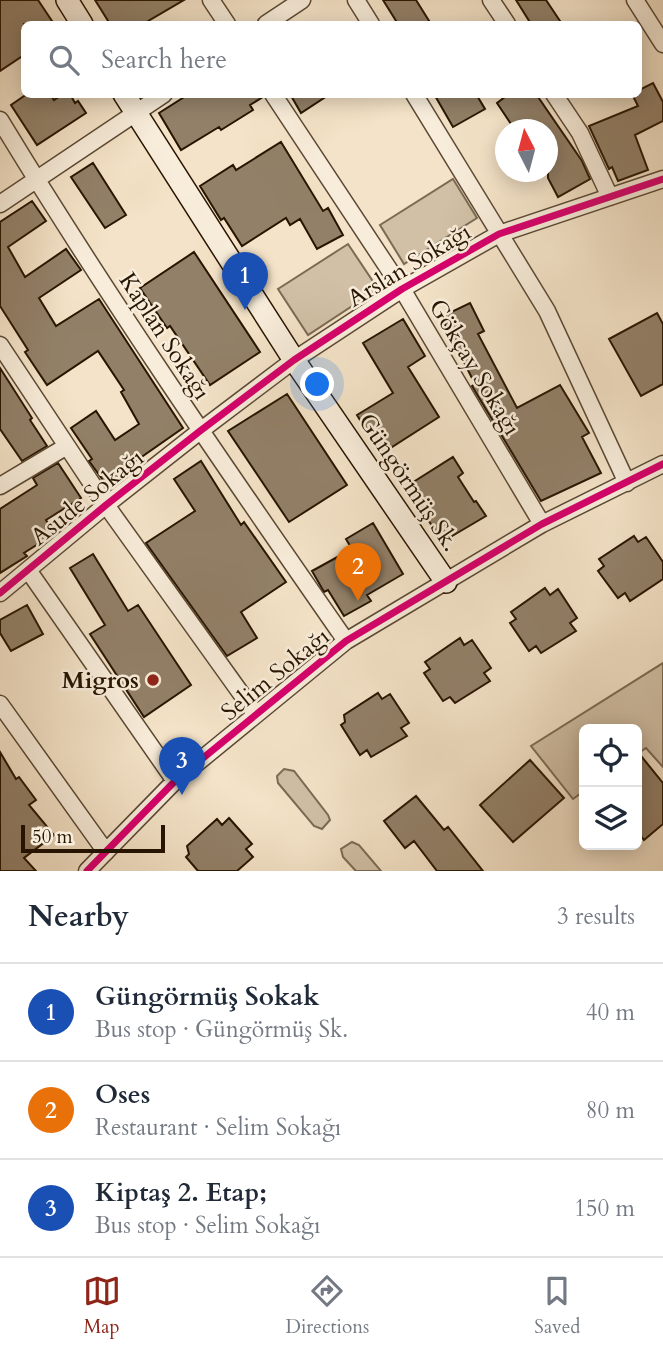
<!DOCTYPE html>
<html lang="en">
<head>
<meta charset="utf-8">
<style>
	body { margin:0; font-family:Cardo,serif; background:#f2f2f3; color:#1f2937 }
	.controls { position:absolute; right:21px; bottom:21px; display:grid; overflow:hidden; border-radius:10px; box-shadow:0 4px 18px #0003 }
	.controls button { width:63px; height:63px; display:grid; place-items:center; padding:0; border:0; border-bottom:2px solid #e0e1e3; background:#fff; color:#1f2937; font:35px sans-serif }
	.compass { position:absolute; left:495px; top:119px; width:63px; height:63px; border-radius:50%; background:#fff; box-shadow:0 4px 18px #0003; rotate:354deg }
	.scale { position:absolute; left:21px; bottom:18px; width:144px; box-sizing:border-box; padding-left:7px; border:4px solid #281501; border-top:0; font-size:19px; line-height:24px; white-space:nowrap; color:#281501; -webkit-text-stroke:5px #f8eddb; paint-order:stroke }
	.you { position:absolute; left:318px; top:385px; width:24px; height:24px; margin:-18px; border:5px solid #fff; border-radius:50%; background:#1a73e8; box-shadow:0 0 0 10px #1a73e833 }
	.badge { display:grid; place-items:center; width:46px; height:46px; border-radius:50%; background:#8f2418; color:#fff; font-size:23px; font-weight:700 }
	.pin { position:absolute; translate:-50% -58px; filter:drop-shadow(0 2px 4px #0008) }
	.pin::after { content:''; position:absolute; top:37px; width:24px; height:21px; background:inherit; clip-path:polygon(0 0,100% 0,50% 100%) }
	.list { margin:0; padding:0; list-style:none }
	h2 { display:flex; justify-content:space-between; align-items:center; height:91px; margin:0; padding:0 28px; font-size:30px }
	h2 small { font-size:23px; font-weight:400; color:#747a83 }
	.list li { display:grid; grid-template-columns:46px 1fr auto; gap:21px; align-items:center; box-sizing:border-box; height:98px; padding:0 28px; border-top:2px solid #e0e1e3 }
	.list b { display:block; font-size:26px; white-space:nowrap }
	.list p { margin:0; font-size:23px; white-space:nowrap; color:#747a83 }
	.list em { font-size:23px; font-style:normal; color:#747a83 }
	.icon { flex:none; width:38px; height:38px; fill:none; stroke:currentColor; stroke-width:2; stroke-linecap:round; stroke-linejoin:round }
	.map { position:relative; flex:none; width:663px; height:871px; overflow:hidden }
	.search { position:absolute; background:#fff; box-shadow:0 4px 18px #0003; left:21px; right:21px; top:21px; height:77px; display:flex; align-items:center; gap:18px; box-sizing:border-box; padding:0 24px; border-radius:10px; color:#747a83; font-size:26px }
	.sheet { height:385px; background:#fff }
	nav { display:flex; justify-content:space-around; align-items:center; box-sizing:border-box; height:98px; border-top:2px solid #e0e1e3; background:#fff; font-size:19px; color:#747a83 }
	nav a { display:grid; justify-items:center; gap:4px }
	nav .on { color:#8f2418 }
	.map>svg:first-child { display:block }
</style>
</head>
<body>
<div class="map">
<svg width="663" height="871" viewBox="0 0 663 871">
	<rect width="100%" height="100%" fill="#f4e3c8"/>
	<filter id="stains"><feTurbulence type="fractalNoise" baseFrequency=".00286" numOctaves="4"/><feColorMatrix values="0 0 0 0 .2 0 0 0 0 .09 0 0 0 0 .02 0 0 0 .5 -.17"/></filter>
	<radialGradient id="worn" r=".72"><stop offset=".6" stop-color="#630" stop-opacity="0"/><stop offset="1" stop-color="#630" stop-opacity=".3"/></radialGradient>
	<!-- green -->
	<path fill="#d1c0a6" stroke="#7c6a54" stroke-width="2" d="M453,179L477,218L404,264L380,225Z
		M348,244L378,289L308,335L278,289Z
		M663,663V767L646,748L637,754V729H584V791L573,799L531,746Z
		M284,769L294,771L328,815L330,820L322,829L314,826L278,783L277,776Z
		M352,842L359,845L381,871H356L343,857L341,849Z"/>
	<!-- building -->
	<path fill="#928068" stroke="#281501" stroke-width="2" d="M0,0H38L54,24H24V55L0,71Z
		M95,0H184L143,24H110Z
		M383,0H416L431,24H398Z
		M516,0H546L562,24H531Z
		M653,83L663,102V121L635,135L648,170L618,181L612,167L609,169L589,126L638,106L632,94H639V90Z
		M27,94H50L54,100L63,94H70L75,103L78,101L86,113L37,145L11,105Z
		M189,94H263V97L250,105L253,110L221,130L219,127L181,150L159,113Z
		M290,94H330L301,113Z
		M434,94H476L485,109L453,127Z
		M509,94H536L582,161L590,179L558,197L548,178V130H515L497,103Z
		M281,142L323,211L328,208L343,235L317,249L300,219L290,225L286,218L242,246L224,218L221,220L200,186L233,165L236,170Z
		M93,163L126,215L105,228L71,177Z
		M32,201L46,221L8,247L25,277L66,249L81,270L39,298L56,326L99,299L183,428L133,463L136,467L108,487L89,461L92,459L71,428L96,411L115,440L139,424L121,392L124,390L98,351L47,385L25,352L28,350L0,306V222Z
		M194,252L260,352L210,385L170,326L167,328L140,288Z
		M470,303L484,331L478,334L517,408L560,385L589,433L582,437L601,473L541,501L472,386L475,384L441,317Z
		M657,313L663,324V384L641,396L609,339Z
		M403,319L425,356L408,367L439,417L381,454L357,415L393,393L363,343Z
		M0,368L32,418L30,420L47,446L22,461L0,429Z
		M287,394L347,485L289,522L228,431Z
		M453,457L463,473L458,477L474,502L476,501L486,516L442,542L407,486Z
		M201,461L241,525L244,522L286,582L241,612L257,638L227,656L146,543L195,511L174,479Z
		M58,463L81,498L46,520L54,534L24,553L27,556L0,573V509L34,487L37,485L33,478Z
		M373,523L403,574L367,595L371,601L344,616L328,590L324,592L312,571L352,549L346,539Z
		M634,536L638,542L646,537L663,562V579L630,601L625,593L618,598L598,571L604,566L599,559Z
		M93,554L128,611L138,605L191,685L144,717L90,634L105,625L70,568Z
		M545,588L550,595L558,589L577,618L570,623L576,631L541,653L536,646L529,651L510,623L516,619L511,612Z
		M27,605L43,634L11,651L0,633V620Z
		M460,638L464,645L472,640L491,668L484,673L490,681L455,703L450,697L443,701L424,673L430,669L425,662Z
		M378,693L382,699L390,694L409,723L401,728L407,736L371,757L367,750L360,755L341,725L345,722L344,715Z
		M637,751L663,783V824L644,840L637,831Z
		M0,752L16,779L19,777L36,800L29,805L54,835L24,858L36,871H0Z
		M530,760L564,798L513,842L480,805Z
		M416,796L444,830L448,827L483,871H437L414,841L405,848L384,821Z
		M229,818L252,844L246,849L253,857L237,871H198L186,857L189,854L187,846L217,819L222,825Z"/>
	<g fill="none" stroke-linecap="round" stroke-linejoin="round">
		<!-- street casing -->
		<g stroke="#5b4833" stroke-width="19">
			<path id="street" d="M211,0L227,24
				M356,0L371,24
				M491,0L507,24
				M635,0L663,44
				M266,24L302,0
				M273,94L402,289L542,524
				M414,94L547,311L627,483
				M554,94L580,133L610,197
				M0,120C108,298 227,470 346,641
				M0,204L164,94
				M0,345L106,505L255,713
				M0,486L67,446
				M28,570L175,781
				M0,593L106,505L200,431L294,360L402,289L499,234L663,179
				M0,704L106,852
				M87,871L175,781L346,641L542,524L663,464"/>
		</g>
		<!-- secondary casing -->
		<g stroke="#281501" stroke-width="24">
			<path id="secondary" d="M67,0L82,24
				M124,94L294,360L446,582"/>
		</g>
		<!-- street -->
		<use href="#street" stroke="#f8eddb" stroke-width="16"/>
		<!-- secondary -->
		<use href="#secondary" stroke="#f8eddb" stroke-width="21"/>
		<!-- cycleway casing -->
		<g stroke="#f8eddb" stroke-width="11">
			<path id="cycleway" d="M0,593L106,505L200,431L294,360L402,289L499,234L663,179
				M87,871L175,781L346,641L542,524L663,464"/>
		</g>
		<!-- cycleway -->
		<use href="#cycleway" stroke="#d6006c" stroke-width="7"/>
	</g>
	<!-- markers -->
	<circle fill="#8f2418" stroke="#f8eddb" stroke-width="2.5" cx="153" cy="680" r="7"/>
	<g text-anchor="middle" stroke-width="5" stroke-linejoin="round" paint-order="stroke">
		<!-- street labels -->
		<g font-size="24" fill="#281501" stroke="#f8eddb">
			<text transform="translate(409 265) rotate(-31)" y="8">Arslan Sokağı</text>
			<text transform="translate(165 336) rotate(57)" y="8">Kaplan Sokağı</text>
			<text transform="translate(475 367) rotate(59)" y="8">Gökçay Sokağı</text>
			<text transform="translate(409 482) rotate(56)" y="8">Güngörmüş Sk.</text>
			<text transform="translate(87 497) rotate(-39)" y="8">Asude Sokağı</text>
			<text transform="translate(275 674) rotate(-39)" y="8">Selim Sokağı</text>
		</g>
		<!-- poi labels -->
		<g font-size="24" font-weight="bold" fill="#281501" stroke="#f8eddb" text-anchor="end">
			<text x="139" y="688">Migros</text>
		</g>
	</g>
	<rect width="100%" height="100%" filter="url(#stains)"/>
	<rect width="100%" height="100%" fill="url(#worn)"/>
</svg>
<div class="controls">
<button><svg class="icon" aria-label="locate" viewBox="0 0 24 24"><circle cx="12" cy="12" r="6"/><path d="M12 2v4M12 18v4M2 12h4M18 12h4"/></svg></button>
<button><svg class="icon" aria-label="layers" viewBox="0 0 24 24"><path d="M12 4l9 5-9 5-9-5zM3 14l9 5 9-5"/></svg></button>
</div>
<svg class="compass" viewBox="-18 -18 36 36"><path d="M0-13l5 13h-10z" fill="#e53935"/><path d="M0 13l5-13h-10z" fill="#747a83"/></svg>
<div class="scale">50 m</div>
<div class="you"></div>
<div class="pin badge" style="left:245px;top:310px;background:#1a4fb4">1</div>
<div class="pin badge" style="left:358px;top:601px;background:#e8710a">2</div>
<div class="pin badge" style="left:182px;top:795px;background:#1a4fb4">3</div>
<div class="search"><svg class="icon" aria-label="search" viewBox="0 0 24 24"><circle cx="10" cy="10" r="6"/><path d="M15 15l6 6"/></svg>Search here</div>
</div>
<section class="sheet">
<h2>Nearby<small>3 results</small></h2>
<ul class="list">
<li><span class="badge" style="background:#1a4fb4">1</span><div><b>Güngörmüş Sokak</b><p>Bus stop · Güngörmüş Sk.</p></div><em>40 m</em></li>
<li><span class="badge" style="background:#e8710a">2</span><div><b>Oses</b><p>Restaurant · Selim Sokağı</p></div><em>80 m</em></li>
<li><span class="badge" style="background:#1a4fb4">3</span><div><b>Kiptaş 2. Etap;</b><p>Bus stop · Selim Sokağı</p></div><em>150 m</em></li>
</ul>
</section>
<nav>
<a class="on"><svg class="icon" aria-label="map" viewBox="0 0 24 24"><path d="M3 6l6-2 6 2 6-2v14l-6 2-6-2-6 2zM9 4v14M15 6v14"/></svg>Map</a>
<a><svg class="icon" aria-label="directions" viewBox="0 0 24 24"><path d="M12 3l9 9-9 9-9-9zM9 14v-3h6M13 9l2 2-2 2"/></svg>Directions</a>
<a><svg class="icon" aria-label="saved" viewBox="0 0 24 24"><path d="M7 4h10v16l-5-4-5 4z"/></svg>Saved</a>
</nav>
</body>
</html>
